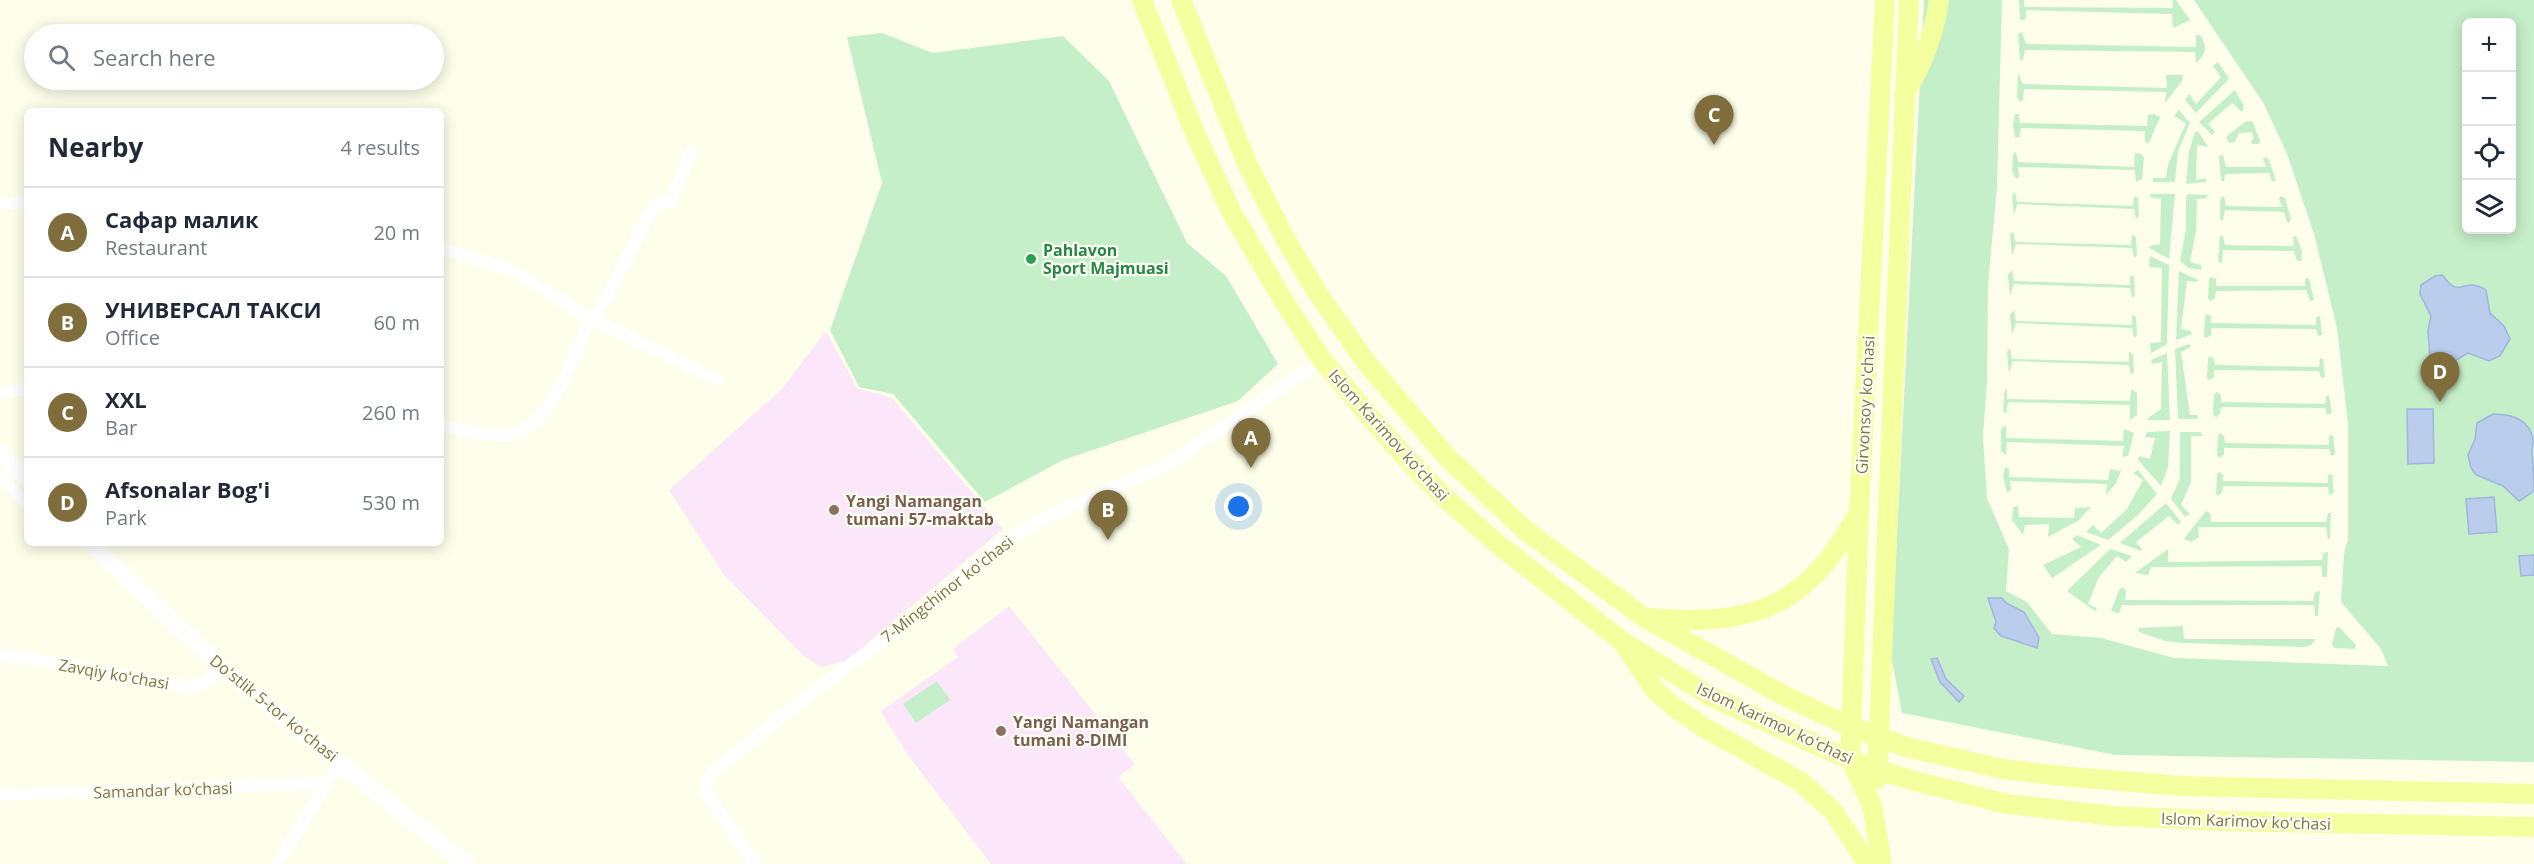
<!DOCTYPE html>
<html lang="en">
<head>
<meta charset="utf-8">
<style>
	body { margin:0; font-family:"Open Sans",sans-serif; background:#f2f2f3; color:#1f2937 }
	.controls { position:absolute; right:18px; top:18px; display:grid; overflow:hidden; border-radius:9px; box-shadow:0 3px 15px #0003 }
	.controls button { width:54px; height:54px; display:grid; place-items:center; padding:0; border:0; border-bottom:2px solid #e0e1e3; background:#fff; color:#1f2937; font:30px sans-serif }
	.you { position:absolute; left:1239px; top:507px; width:21px; height:21px; margin:-15px; border:4px solid #fff; border-radius:50%; background:#1a73e8; box-shadow:0 0 0 9px #1a73e833 }
	.badge { display:grid; place-items:center; width:39px; height:39px; border-radius:50%; background:#7f6d3c; color:#fff; font-size:20px; font-weight:700 }
	.pin { position:absolute; translate:-50% -50px; filter:drop-shadow(0 2px 3px #0008) }
	.pin::after { content:''; position:absolute; top:32px; width:21px; height:18px; background:inherit; clip-path:polygon(0 0,100% 0,50% 100%) }
	.list { margin:0; padding:0; list-style:none }
	h2 { display:flex; justify-content:space-between; align-items:center; height:78px; margin:0; padding:0 24px; font-size:26px }
	h2 small { font-size:20px; font-weight:400; color:#747a83 }
	.list li { display:grid; grid-template-columns:39px 1fr auto; gap:18px; align-items:center; box-sizing:border-box; height:90px; padding:0 24px; border-top:2px solid #e0e1e3 }
	.list b { display:block; font-size:22px; white-space:nowrap }
	.list p { margin:0; font-size:20px; white-space:nowrap; color:#747a83 }
	.list em { font-size:20px; font-style:normal; color:#747a83 }
	.icon { flex:none; width:33px; height:33px; fill:none; stroke:currentColor; stroke-width:2; stroke-linecap:round; stroke-linejoin:round }
	.map { position:relative; flex:none; width:2534px; height:864px; overflow:hidden }
	.search { position:absolute; background:#fff; box-shadow:0 3px 15px #0003; left:24px; top:24px; width:420px; height:66px; display:flex; align-items:center; gap:15px; box-sizing:border-box; padding:0 21px; border-radius:33px; color:#747a83; font-size:22px }
	.panel { position:absolute; background:#fff; box-shadow:0 3px 15px #0003; left:24px; top:108px; width:420px; height:438px; border-radius:9px }
	.map>svg:first-child { display:block }
</style>
</head>
<body>
<div class="map">
<svg width="2534" height="864" viewBox="0 0 2534 864">
	<rect width="100%" height="100%" fill="#fdffea"/>
	<!-- education -->
	<path fill="#fce6f9" d="M826,331L857,388L892,398L1003,529L846,661L821,667L804,656L724,575L669,490L781,390Z
		M1009,606L1135,764L1118,777L1187,864H991L905,751L881,711L958,657L953,649Z"/>
	<!-- green -->
	<path fill="#c5efc8" fill-rule="evenodd" d="M1924,0H2002L1997,187L1988,285L1987,380L1983,437L1987,498L2009,549L2006,591L2027,602L2052,634L2101,638L2174,658L2388,666L2381,649L2341,602L2344,554L2348,539V424L2337,328L2314,234L2287,154L2264,104L2194,0H2534V762L2116,755L1902,713L1891,656ZM2466,22H2512V230H2466Z
		M2019,0H2024V7L2172,8L2173,0H2176L2190,20L2173,28L2172,14L2026,10V19L2020,20Z
		M2022,32L2026,44L2196,47V35H2200C2208,47 2206,54 2196,63L2195,52L2025,50L2023,60H2020L2018,34Z
		M882,33L933,53L1063,36L1109,81L1187,243L1226,276L1278,364L1238,401L1063,460L985,502L893,394L859,387L830,330L882,183L847,37Z
		M2218,62L2229,79L2196,113L2185,100L2189,94L2196,104L2221,77L2213,66Z
		M2018,73L2023,84L2167,88L2166,75H2183L2182,81L2165,103L2166,92L2024,89L2023,100L2020,102L2017,97Z
		M2235,90L2244,106L2242,112L2232,103L2208,124L2215,132L2212,135L2199,122Z
		M2181,107L2179,110L2190,123L2178,151L2175,182H2153V178H2166L2168,165L2186,123L2174,116Z
		M2015,114H2019L2020,123L2147,126L2148,115L2154,114L2160,117L2149,143L2145,142V131L2021,128L2019,138L2015,137L2013,125Z
		M2252,121L2260,140L2259,144H2252L2251,142L2254,137L2251,132L2239,133L2235,142L2229,143L2226,137L2245,122Z
		M2198,131L2208,147L2197,145L2196,180L2206,178V182L2186,184L2189,152L2195,132Z
		M2016,152L2018,162L2134,167L2135,153L2141,154L2144,157L2142,179L2136,182L2135,170L2018,167L2019,177L2016,179L2012,171L2013,154Z
		M2223,155L2226,167H2266L2263,159L2264,157L2268,158L2276,180L2272,182L2269,173L2225,174L2224,182L2221,180L2219,156Z
		M2015,191L2017,202L2133,206L2134,196L2138,198L2139,216L2136,219L2134,209L2017,204L2014,216L2012,196Z
		M2150,194H2175L2169,259L2149,248L2150,246L2160,244L2161,199L2150,197Z
		M2188,194L2207,195V198L2197,199L2196,231L2190,262L2201,265V270L2189,268L2180,261L2186,229V198Z
		M2224,196L2226,206L2282,207L2279,199L2281,196L2285,198L2291,219L2289,223L2287,222L2284,212L2225,210L2223,221L2220,219V198Z
		M2013,231L2015,242L2131,245L2132,235L2136,237L2137,255L2134,258L2132,248L2016,244L2012,256L2010,235Z
		M2220,235L2223,236L2225,245L2294,246L2293,237L2296,236L2302,252L2301,261H2297L2294,251L2223,250L2222,263L2218,262Z
		M2150,256L2169,265L2167,344L2151,353L2150,343L2161,342L2162,268L2149,267Z
		M2012,270L2014,281L2130,285V275L2134,277L2135,295L2132,298L2130,288L2014,284L2010,296L2008,275Z
		M2179,271L2198,280V282L2187,281L2181,329L2191,331L2192,334L2176,340Z
		M2212,277L2216,279V286H2305V279L2309,278L2314,300L2310,301L2306,290L2216,291L2215,298L2211,301L2208,299L2209,279Z
		M2014,310L2016,321L2132,325V315L2136,317L2137,335L2134,338L2132,328L2016,323L2012,335L2010,315Z
		M2207,314L2211,316V323L2316,325V317L2320,316L2322,335L2318,336L2316,329L2211,328V335L2206,338L2204,336L2205,316Z
		M2189,344L2191,347L2181,352L2190,415H2198V419H2178L2175,349Z
		M2010,348L2012,359L2129,362V352L2133,354L2134,372L2131,375L2129,365L2013,361L2009,373L2007,352Z
		M2167,353L2170,420H2148V418L2161,409L2162,362L2152,364L2151,360Z
		M2210,356L2214,359L2215,365L2319,367L2320,359L2323,358L2325,377L2321,378L2319,371L2214,370V377L2209,380L2207,378L2208,358Z
		M2005,389H2007V399L2130,401L2131,389L2137,393V415L2130,420V405L2008,402L2006,414L2003,411Z
		M2217,392L2221,395V402L2325,404L2326,396L2329,395L2332,413L2327,415L2325,408L2221,407L2220,414L2216,417L2213,414L2214,394Z
		M2006,425V438L2123,441L2124,429L2134,433L2128,456L2122,457L2124,446L2007,442L2006,455L2001,451V429Z
		M2170,431L2168,467L2161,486L2138,460L2139,456L2150,459L2155,438L2145,437L2147,432Z
		M2180,432H2201L2202,436H2191V482L2181,505L2190,514L2185,517L2171,499L2180,478Z
		M2220,433L2224,436L2225,443L2329,445V436L2333,435L2335,454L2331,456L2329,449L2224,448V455L2219,458L2217,455L2218,435Z
		M2005,467L2009,469V477L2108,480L2110,469L2121,471L2116,483L2106,495L2107,484L2010,481L2011,490L2007,493L2003,476Z
		M2138,470L2157,494L2138,515L2108,540L2086,532L2093,525L2101,533L2127,509L2143,480L2133,473Z
		M2219,472L2223,475V481L2328,483V475L2332,474L2334,493L2329,495L2328,487L2223,486L2222,493L2218,496L2216,494L2217,474Z
		M2166,503L2181,522L2178,525L2169,516L2136,542L2142,549L2141,551L2120,543Z
		M2018,506L2019,517L2074,518L2075,508L2091,507L2079,520L2048,537L2049,524L2025,525L2023,535L2012,520L2013,507Z
		M2206,511L2210,513L2211,522H2326L2328,513H2331L2330,538L2328,539L2326,527H2198L2199,537L2192,542L2184,539Z
		M2077,535L2101,545L2052,578L2043,565L2081,547L2072,539Z
		M2110,549L2132,556L2126,562L2117,556L2099,577L2088,604L2097,608L2095,611L2067,591Z
		M2168,549V562L2322,560L2323,553L2328,552L2327,577H2322V567L2319,566L2151,567L2148,575L2135,573Z
		M2123,587L2126,591L2125,600L2313,601L2315,592L2320,591L2318,616H2315L2314,605H2122L2119,613L2111,611L2119,590Z
		M2183,626L2184,639H2316L2311,645L2304,647L2185,643L2165,641L2139,632L2138,628Z
		M2339,627L2356,645L2355,649L2335,648L2332,644L2336,628Z
		M937,681L950,700L916,723L903,704Z"/>
	<!-- water -->
	<path fill="#bacdec" stroke="#9fb6df" stroke-width="1.5" d="M2442,275C2445,278 2449,284 2453,286C2461,292 2468,278 2486,290L2490,313L2504,326L2510,339L2500,356L2489,361L2468,353C2452,362 2448,370 2430,358L2428,331L2431,316L2420,294L2421,285L2435,276Z
		M2407,409H2433L2434,463L2408,464Z
		M2493,414C2510,414 2529,418 2533,439C2534,443 2531,448 2532,453C2533,465 2534,478 2534,491L2519,501L2503,486L2476,475L2471,468L2468,455L2475,439L2477,423Z
		M2494,497L2497,532L2469,534L2466,499Z
		M2534,555V575L2521,576L2519,556Z
		M1988,598H2002L2006,603L2024,612L2039,638L2037,648L2001,636L1994,628L1996,622Z
		M1937,658L1946,679L1964,696L1959,702L1940,682L1931,659Z"/>
	<g fill="none" stroke-linecap="round" stroke-linejoin="round">
		<!-- street -->
		<path stroke="#fff" stroke-width="12" d="M0,204L27,202
			M441,248L512,270L590,318L718,380
			M0,392L27,389
			M441,425C464,430 490,439 514,434C552,426 576,350 590,318L599,311L649,215L659,203L670,202L691,151
			M0,475L27,504
			M0,655L64,664L189,687C204,684 212,679 222,668
			M0,795L326,783
			M278,864L326,783L342,764
			M755,864L706,792V782L711,773L815,691L919,613L994,548L1049,516L1170,463L1322,360"/>
		<!-- secondary -->
		<path stroke="#fff" stroke-width="16" d="M0,452L27,480
			M90,543L222,668L466,864"/>
		<!-- primary -->
		<path stroke="#f4ffa0" stroke-width="20" d="M1142,0L1194,131L1231,211L1283,300L1322,360L1395,446L1442,495L1494,541L1623,642L1712,697L1839,755L1870,767L1914,781L2007,804L2114,816L2227,821L2534,827
			M1181,0L1247,163L1286,240L1317,292L1366,362L1447,457L1525,530L1645,618L1785,696L1851,727L1910,748L2003,769L2061,776L2182,786L2534,794
			M1904,95C1922,66 1934,34 1939,0
			M1650,618C1751,627 1806,608 1856,517
			M1626,647L1654,689L1674,707L1705,728L1801,782L1833,811L1868,864
			M1877,779L1909,0
			M1882,864L1872,805L1850,759L1859,512L1885,0"/>
	</g>
	<!-- markers -->
	<circle fill="#2e9e5b" stroke="#fefff2" stroke-width="2" cx="1031" cy="259" r="6"/>
	<g fill="#8d6e63" stroke="#fefff2" stroke-width="2">
		<circle cx="834" cy="510" r="6"/>
		<circle cx="1001" cy="731" r="6"/>
	</g>
	<g text-anchor="middle" stroke-width="4.5" stroke-linejoin="round" paint-order="stroke">
		<!-- leisure labels -->
		<g font-size="16" font-weight="bold" fill="#27864d" stroke="#fefff2" text-anchor="start">
			<text x="1043" y="256">Pahlavon<tspan x="1043" dy="18">Sport Majmuasi</tspan></text>
		</g>
		<!-- street labels -->
		<g font-size="16" fill="#7e7548" stroke="#fefff2">
			<text transform="translate(1865 405) rotate(-87)" y="6">Girvonsoy koʻchasi</text>
			<text transform="translate(1389 435) rotate(48)" y="6">Islom Karimov koʻchasi</text>
			<text transform="translate(947 589) rotate(-38)" y="6">7-Mingchinor ko'chasi</text>
			<text transform="translate(114 674) rotate(10)" y="6">Zavqiy koʻchasi</text>
			<text transform="translate(274 708) rotate(39)" y="6">Doʻstlik 5-tor koʻchasi</text>
			<text transform="translate(1775 723) rotate(25)" y="6">Islom Karimov koʻchasi</text>
			<text transform="translate(163 790) rotate(-2)" y="6">Samandar ko‘chasi</text>
			<text transform="translate(2246 821) rotate(2)" y="6">Islom Karimov koʻchasi</text>
		</g>
		<!-- education labels -->
		<g font-size="16" font-weight="bold" fill="#785e54" stroke="#fefff2" text-anchor="start">
			<text x="846" y="507">Yangi Namangan<tspan x="846" dy="18">tumani 57-maktab</tspan></text>
			<text x="1013" y="728">Yangi Namangan<tspan x="1013" dy="18">tumani 8-DIMI</tspan></text>
		</g>
	</g>
</svg>
<div class="controls">
<button>+</button>
<button>−</button>
<button><svg class="icon" aria-label="locate" viewBox="0 0 24 24"><circle cx="12" cy="12" r="6"/><path d="M12 2v4M12 18v4M2 12h4M18 12h4"/></svg></button>
<button><svg class="icon" aria-label="layers" viewBox="0 0 24 24"><path d="M12 4l9 5-9 5-9-5zM3 14l9 5 9-5"/></svg></button>
</div>
<div class="you"></div>
<div class="pin badge" style="left:1251px;top:468px">A</div>
<div class="pin badge" style="left:1108px;top:540px">B</div>
<div class="pin badge" style="left:1714px;top:145px">C</div>
<div class="pin badge" style="left:2440px;top:402px">D</div>
<div class="search"><svg class="icon" aria-label="search" viewBox="0 0 24 24"><circle cx="10" cy="10" r="6"/><path d="M15 15l6 6"/></svg>Search here</div>
<section class="panel">
<h2>Nearby<small>4 results</small></h2>
<ul class="list">
<li><span class="badge">A</span><div><b>Сафар малик</b><p>Restaurant</p></div><em>20 m</em></li>
<li><span class="badge">B</span><div><b>УНИВЕРСАЛ ТАКСИ</b><p>Office</p></div><em>60 m</em></li>
<li><span class="badge">C</span><div><b>XXL</b><p>Bar</p></div><em>260 m</em></li>
<li><span class="badge">D</span><div><b>Afsonalar Bog'i</b><p>Park</p></div><em>530 m</em></li>
</ul>
</section>
</div>
</body>
</html>
